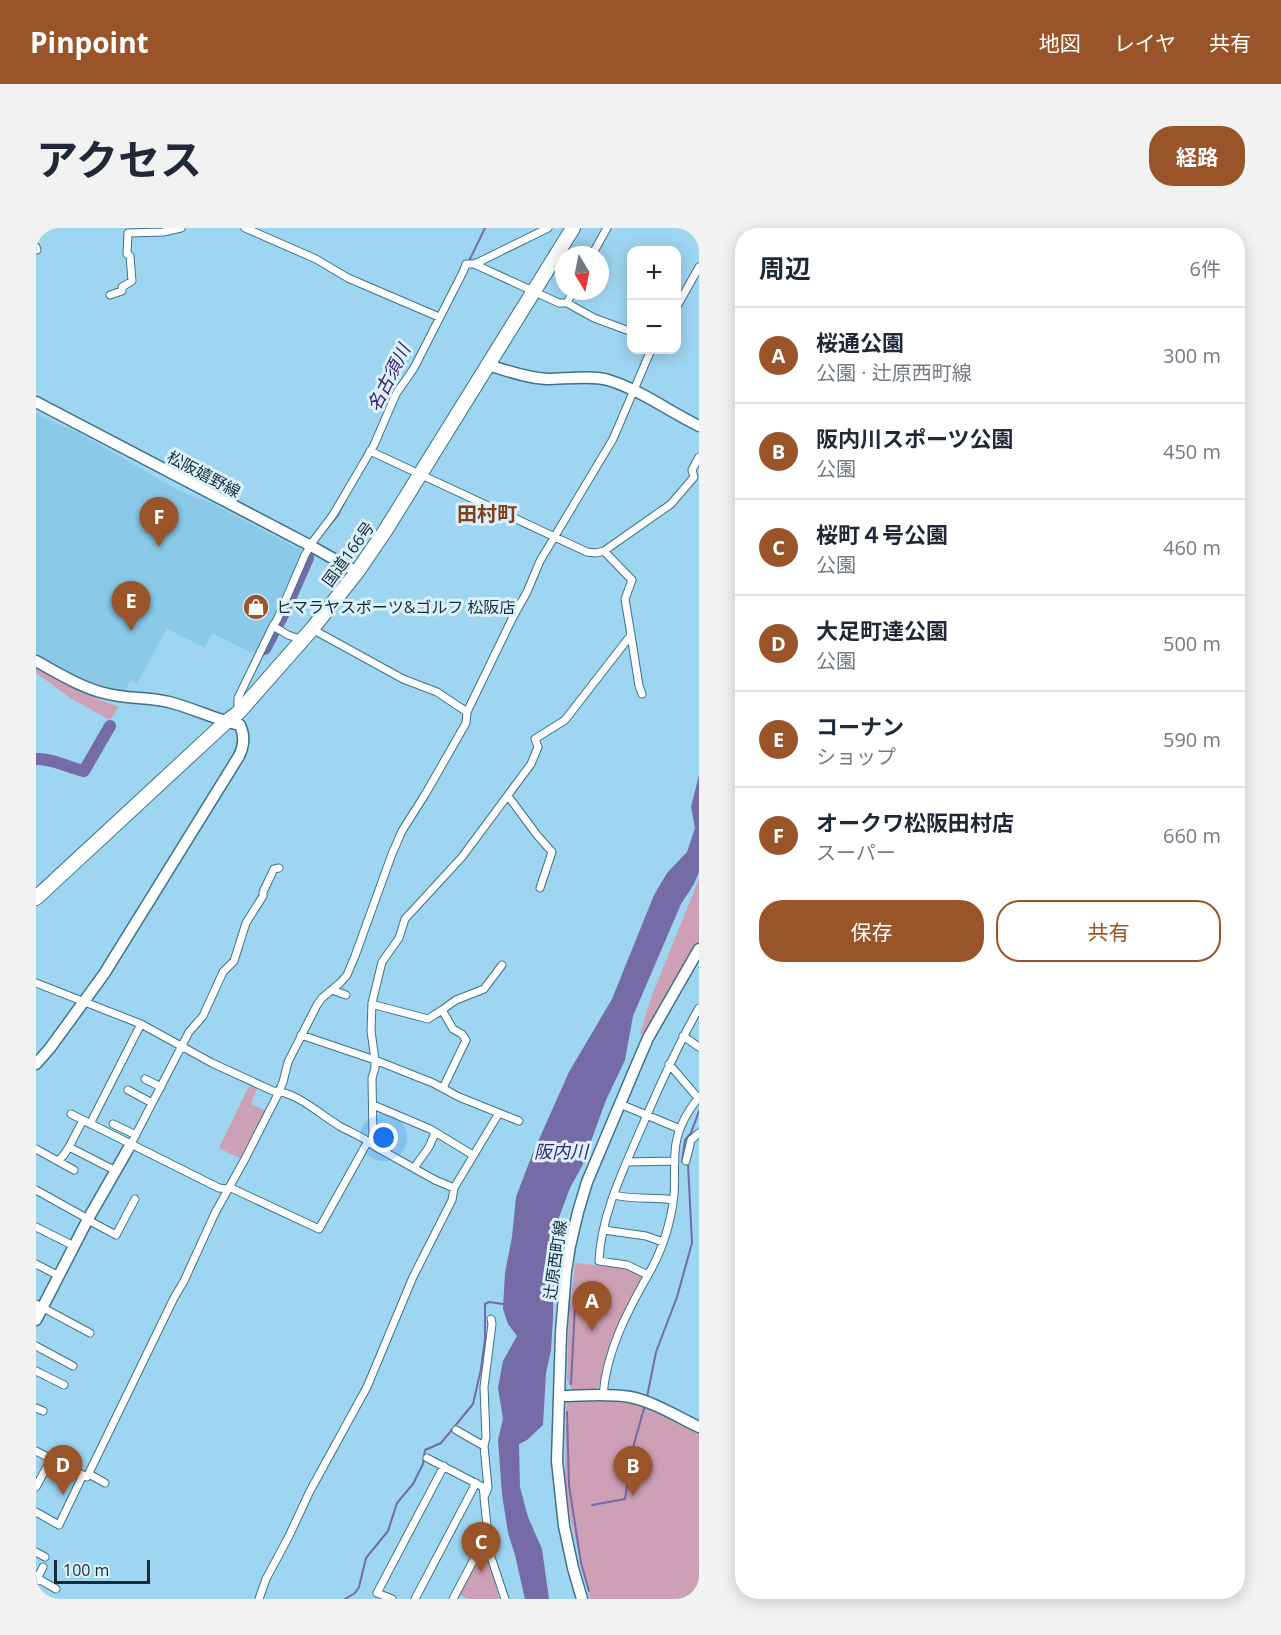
<!DOCTYPE html>
<html lang="ja">
<head>
<meta charset="utf-8">
<style>
	body { margin:0; font-family:"Open Sans","Noto Sans JP",sans-serif; background:#f2f2f3; color:#1f2937 }
	.controls { position:absolute; right:18px; top:18px; display:grid; overflow:hidden; border-radius:12px; box-shadow:0 3px 15px #0003 }
	.controls button { width:54px; height:54px; display:grid; place-items:center; padding:0; border:0; border-bottom:2px solid #e0e1e3; background:#fff; color:#1f2937; font:30px sans-serif }
	.compass { position:absolute; left:519px; top:18px; width:54px; height:54px; border-radius:50%; background:#fff; box-shadow:0 3px 15px #0003; rotate:170deg }
	.scale { position:absolute; left:18px; bottom:15px; width:96px; box-sizing:border-box; padding-left:6px; border:3px solid #152c36; border-top:0; font-size:16px; line-height:21px; white-space:nowrap; color:#152c36; -webkit-text-stroke:4px #dbf1fc; paint-order:stroke }
	.you { position:absolute; left:348px; top:910px; width:21px; height:21px; margin:-15px; border:4px solid #fff; border-radius:50%; background:#1a73e8; box-shadow:0 0 0 9px #1a73e833 }
	.badge { display:grid; place-items:center; width:39px; height:39px; border-radius:50%; background:#9a542a; color:#fff; font-size:20px; font-weight:700 }
	.pin { position:absolute; translate:-50% -50px; filter:drop-shadow(0 2px 3px #0008) }
	.pin::after { content:''; position:absolute; top:32px; width:21px; height:18px; background:inherit; clip-path:polygon(0 0,100% 0,50% 100%) }
	.list { margin:0; padding:0; list-style:none }
	h2 { display:flex; justify-content:space-between; align-items:center; height:78px; margin:0; padding:0 24px; font-size:26px }
	h2 small { font-size:20px; font-weight:400; color:#747a83 }
	.list li { display:grid; grid-template-columns:39px 1fr auto; gap:18px; align-items:center; box-sizing:border-box; height:96px; padding:0 24px; border-top:2px solid #e0e1e3 }
	.list b { display:block; font-size:22px; white-space:nowrap }
	.list p { margin:0; font-size:20px; white-space:nowrap; color:#747a83 }
	.list em { font-size:20px; font-style:normal; color:#747a83 }
	.actions { display:flex; gap:12px; padding:18px 24px }
	.actions a { flex:1; padding:14px 0; border:2px solid #9a542a; border-radius:24px; text-align:center; font-size:21px; color:#9a542a }
	.actions .main { background:#9a542a; color:#fff }
	.map { position:relative; flex:none; width:663px; height:1371px; overflow:hidden; border-radius:24px }
	header { display:flex; align-items:center; gap:36px; box-sizing:border-box; height:84px; padding:0 30px; background:#9a542a; color:#fff }
	header strong { font-size:28px }
	nav { display:flex; gap:33px; margin-inline-start:auto; font-size:21px }
	.intro { display:flex; align-items:center; justify-content:space-between; box-sizing:border-box; height:144px; padding:0 36px }
	h1 { margin:0; font-size:42px }
	.button { padding:15px 27px; border-radius:24px; background:#9a542a; color:#fff; font-size:21px; font-weight:700 }
	main { display:flex; gap:36px; padding:0 36px }
	aside { flex:1; background:#fff; border-radius:24px; box-shadow:0 3px 15px #0003 }
	.map>svg:first-child { display:block }
</style>
</head>
<body>
<header>
<strong>Pinpoint</strong>
<nav><a>地図</a><a>レイヤ</a><a>共有</a></nav>
</header>
<div class="intro"><h1>アクセス</h1><a class="button">経路</a></div>
<main>
<div class="map">
<svg width="663" height="1371" viewBox="0 0 663 1371">
	<rect width="100%" height="100%" fill="#9ed5f0"/>
	<!-- built -->
	<path fill="#8acae8" d="M0,185L12,192L41,204L143,263L175,275L268,324L239,391L237,392L220,427L176,405L169,420L131,401L101,455L95,452L88,464L54,455L0,427Z"/>
	<!-- green -->
	<path fill="#cea0b5" d="M0,440L44,464L83,479L74,492L36,471L0,445Z
		M663,651V712L609,808L604,806L616,767Z
		M213,858L221,860L215,876L230,883L207,932L183,920Z
		M539,1035L588,1040L604,1046L606,1050L586,1090L575,1116L564,1157L558,1162H536L531,1152L533,1076H535Z
		M536,1172C551,1172 568,1171 583,1172C611,1174 639,1192 663,1204V1371H554L532,1281L529,1255L530,1183L531,1173Z
		M445,1321H450L463,1371H433L422,1366Z"/>
	<!-- water -->
	<path fill="#746ba7" d="M663,547V644L658,656L645,676L597,788L589,832L570,872L546,938L534,960L516,1008L518,1034L517,1090L515,1122L510,1145L507,1197L491,1212L483,1216L484,1259L492,1289L506,1321L513,1371H489L479,1327L472,1305L466,1266L462,1212L467,1191L462,1160L467,1133L481,1108L472,1096L467,1081L469,1045L476,1009L480,969L496,927L533,844L576,771L618,667L631,645L651,624L659,600L655,579Z"/>
	<g fill="none" stroke-linecap="round" stroke-linejoin="round">
		<!-- stream -->
		<path stroke="#746ba7" stroke-width="2" d="M430,44L433,33L449,0
			M344,211L352,192
			M288,304L302,287L310,271
			M535,1156L539,1078
			M611,1169L620,1124L641,1069L656,1015L652,936L646,934L649,912L655,905L663,883
			M531,1184L533,1257L545,1335L553,1363
			M556,1277L589,1271L598,1216L609,1177
			M309,1371L319,1365L323,1359L330,1330L352,1303L361,1275L377,1256L387,1236L389,1222L405,1215L437,1176L445,1141L449,1111V1076L453,1074L467,1076"/>
		<!-- river -->
		<path stroke="#746ba7" stroke-width="12" d="M229,421L246,389L272,330
			M0,531C16,530 33,540 48,543L74,498"/>
		<!-- street casing -->
		<g stroke="#3c728a" stroke-width="9">
			<path id="street" d="M209,0L280,31L312,50L403,89
				M0,19L1,22
				M556,27L571,0
				M438,36L523,75H531L558,90L596,104
				M74,67L86,63V59L96,53L94,28L91,26L92,5L127,4L145,0
				M531,75L537,63
				M640,80L663,39
				M334,223L551,324L560,325L568,323L635,276L658,249L656,242L663,229
				M237,398L252,407L267,412
				M276,401L367,451L401,464L431,484
				M595,407L603,458L606,466
				M202,483V470L237,398L241,392L269,327L278,312L297,287L338,217L360,166L378,140L427,44L430,36H438L445,33L512,0
				M472,568L501,607L516,624L504,660
				M0,755L105,796L176,835L237,863C262,864 284,887 305,899C316,905 328,909 338,918L399,952L418,960L416,972L377,1049L331,1159L274,1263L253,1308L230,1351L223,1371
				M296,762L310,767
				M336,775L339,777L392,791L406,782L417,801L426,806L430,812L407,860
				M406,782L420,772L448,761L466,737
				M265,807L339,832L397,855L423,869L483,893
				M647,808L663,819
				M633,836L662,870
				M109,851L125,859
				M92,862L116,875
				M584,876L644,901
				M337,877L394,901L437,927
				M35,886L183,960L192,961
				M54,896L105,796
				M77,896L100,907
				M95,916L153,804L167,788L187,744L198,733L210,695L227,668V664L238,641L243,640
				M33,919L47,892
				M0,921L38,942
				M22,933L27,928L33,919L80,943
				M650,933L655,912L663,905
				M591,934L639,933
				M378,940L393,919L399,905
				M193,959L283,1001L332,913L337,910L336,850L339,840V832L335,803L336,775L346,734L363,710L369,691L426,629L495,536L502,519L499,511L529,492L595,407L589,371L596,352L568,323
				M418,960L463,885
				M0,962L52,991
				M578,967C598,972 617,969 637,972
				M52,992L80,1007L99,971
				M0,999L38,1018
				M568,1002L610,1008L627,1014
				M0,1036L23,1048
				M612,1047C626,1023 635,994 638,967C639,953 638,939 639,924C640,904 650,885 663,869
				M0,1076L54,1105
				M455,1091L456,1096L448,1159L450,1209L448,1218L452,1260L448,1269L454,1326L469,1371
				M0,1118L37,1138
				M0,1143L28,1157
				M567,1168C570,1124 591,1084 612,1047L591,1037L563,1033C565,988 586,945 604,903C622,861 640,820 663,780
				M0,1180L7,1183
				M420,1202L448,1218
				M0,1223L51,1249L138,1070L148,1053L179,985L210,929L240,870L247,854L252,834L281,777L286,770L304,755L311,747L319,728L356,626L366,603L390,565L430,495L431,484L476,391L491,364L504,333L577,211L615,122
				M391,1230L447,1259L448,1267
				M53,1246L69,1255
				M0,1259L15,1231
				M0,1284L23,1297L47,1247
				M0,1324L9,1329
				M1,1350L20,1361
				M0,1353L7,1339
				M356,1371L341,1365L408,1238
				M379,1371L440,1255
				M417,1371L445,1318L452,1311"/>
		</g>
		<!-- secondary casing -->
		<g stroke="#3c728a" stroke-width="13">
			<path id="secondary" d="M452,137C472,143 491,150 511,151C528,151 557,147 572,152C605,162 632,183 663,198
				M0,174L275,318L321,344
				M0,433C22,445 44,459 68,465C89,471 111,469 133,474C157,480 180,492 204,497C209,508 208,518 203,528L68,746L14,820L0,836
				M0,1092L52,991L95,916
				M523,1168C546,1168 571,1165 594,1169C616,1173 642,1189 663,1199
				M546,1371L537,1340L528,1298L521,1233L525,1105L530,1043L534,1018L542,984L551,954L600,838L612,810L663,721"/>
		</g>
		<!-- highway casing -->
		<g stroke="#3c728a" stroke-width="16">
			<path id="highway" d="M0,670L190,494L202,485L276,401L321,344L349,303L537,0"/>
		</g>
		<!-- street -->
		<use href="#street" stroke="#fff" stroke-width="7"/>
		<!-- secondary -->
		<use href="#secondary" stroke="#fff" stroke-width="10"/>
		<!-- highway -->
		<use href="#highway" stroke="#fff" stroke-width="14"/>
	</g>
	<!-- icons -->
	<defs>
		<g id="shop-disc" transform="scale(1.35)"><circle r="9.5" fill="#9a542a" stroke="#dbf1fc"/><path d="M-5-2.5h2.3a2.7 3.5 0 0 1 5.4 0H5L5.5 6h-11ZM-1.5-2.5h3a1.5 2.3 0 0 0-3 0Z" fill="#fff"/></g>
	</defs>
	<g fill-rule="evenodd">
		<use href="#shop-disc" x="220" y="379"/>
	</g>
	<g text-anchor="middle" stroke-width="6" stroke-linejoin="round" paint-order="stroke">
		<!-- street labels -->
		<g font-size="16" fill="#152c36" stroke="#dbf1fc">
			<text transform="translate(168 246) rotate(28)" y="6">松阪嬉野線</text>
			<text transform="translate(312 326) rotate(-54)" y="6">国道166号</text>
			<text transform="translate(519 1032) rotate(-82)" y="6">辻原西町線</text>
		</g>
		<!-- poi labels -->
		<g font-size="16" fill="#152c36" stroke="#dbf1fc" text-anchor="start">
			<text x="240" y="385">ヒマラヤスポーツ&amp;ゴルフ 松阪店</text>
		</g>
		<!-- water labels -->
		<g font-size="18" font-style="italic" fill="#37246e" stroke="#dbf1fc">
			<text transform="translate(353 150) rotate(-63)" y="6">名古須川</text>
			<text x="525" y="930">阪内川</text>
		</g>
		<!-- quarter labels -->
		<g font-size="20" font-weight="bold" fill="#7f411a" stroke="#dbf1fc">
			<text x="451" y="293">田村町</text>
		</g>
	</g>
</svg>
<div class="controls">
<button>+</button>
<button>−</button>
</div>
<svg class="compass" viewBox="-18 -18 36 36"><path d="M0-13l5 13h-10z" fill="#e53935"/><path d="M0 13l5-13h-10z" fill="#747a83"/></svg>
<div class="scale">100 m</div>
<div class="you"></div>
<div class="pin badge" style="left:556px;top:1103px">A</div>
<div class="pin badge" style="left:597px;top:1268px">B</div>
<div class="pin badge" style="left:445px;top:1344px">C</div>
<div class="pin badge" style="left:27px;top:1267px">D</div>
<div class="pin badge" style="left:95px;top:403px">E</div>
<div class="pin badge" style="left:123px;top:319px">F</div>
</div>
<aside>
<h2>周辺<small>6件</small></h2>
<ul class="list">
<li><span class="badge">A</span><div><b>桜通公園</b><p>公園 · 辻原西町線</p></div><em>300 m</em></li>
<li><span class="badge">B</span><div><b>阪内川スポーツ公園</b><p>公園</p></div><em>450 m</em></li>
<li><span class="badge">C</span><div><b>桜町４号公園</b><p>公園</p></div><em>460 m</em></li>
<li><span class="badge">D</span><div><b>大足町達公園</b><p>公園</p></div><em>500 m</em></li>
<li><span class="badge">E</span><div><b>コーナン</b><p>ショップ</p></div><em>590 m</em></li>
<li><span class="badge">F</span><div><b>オークワ松阪田村店</b><p>スーパー</p></div><em>660 m</em></li>
</ul>
<div class="actions"><a class="main">保存</a><a>共有</a></div>
</aside>
</main>
</body>
</html>
